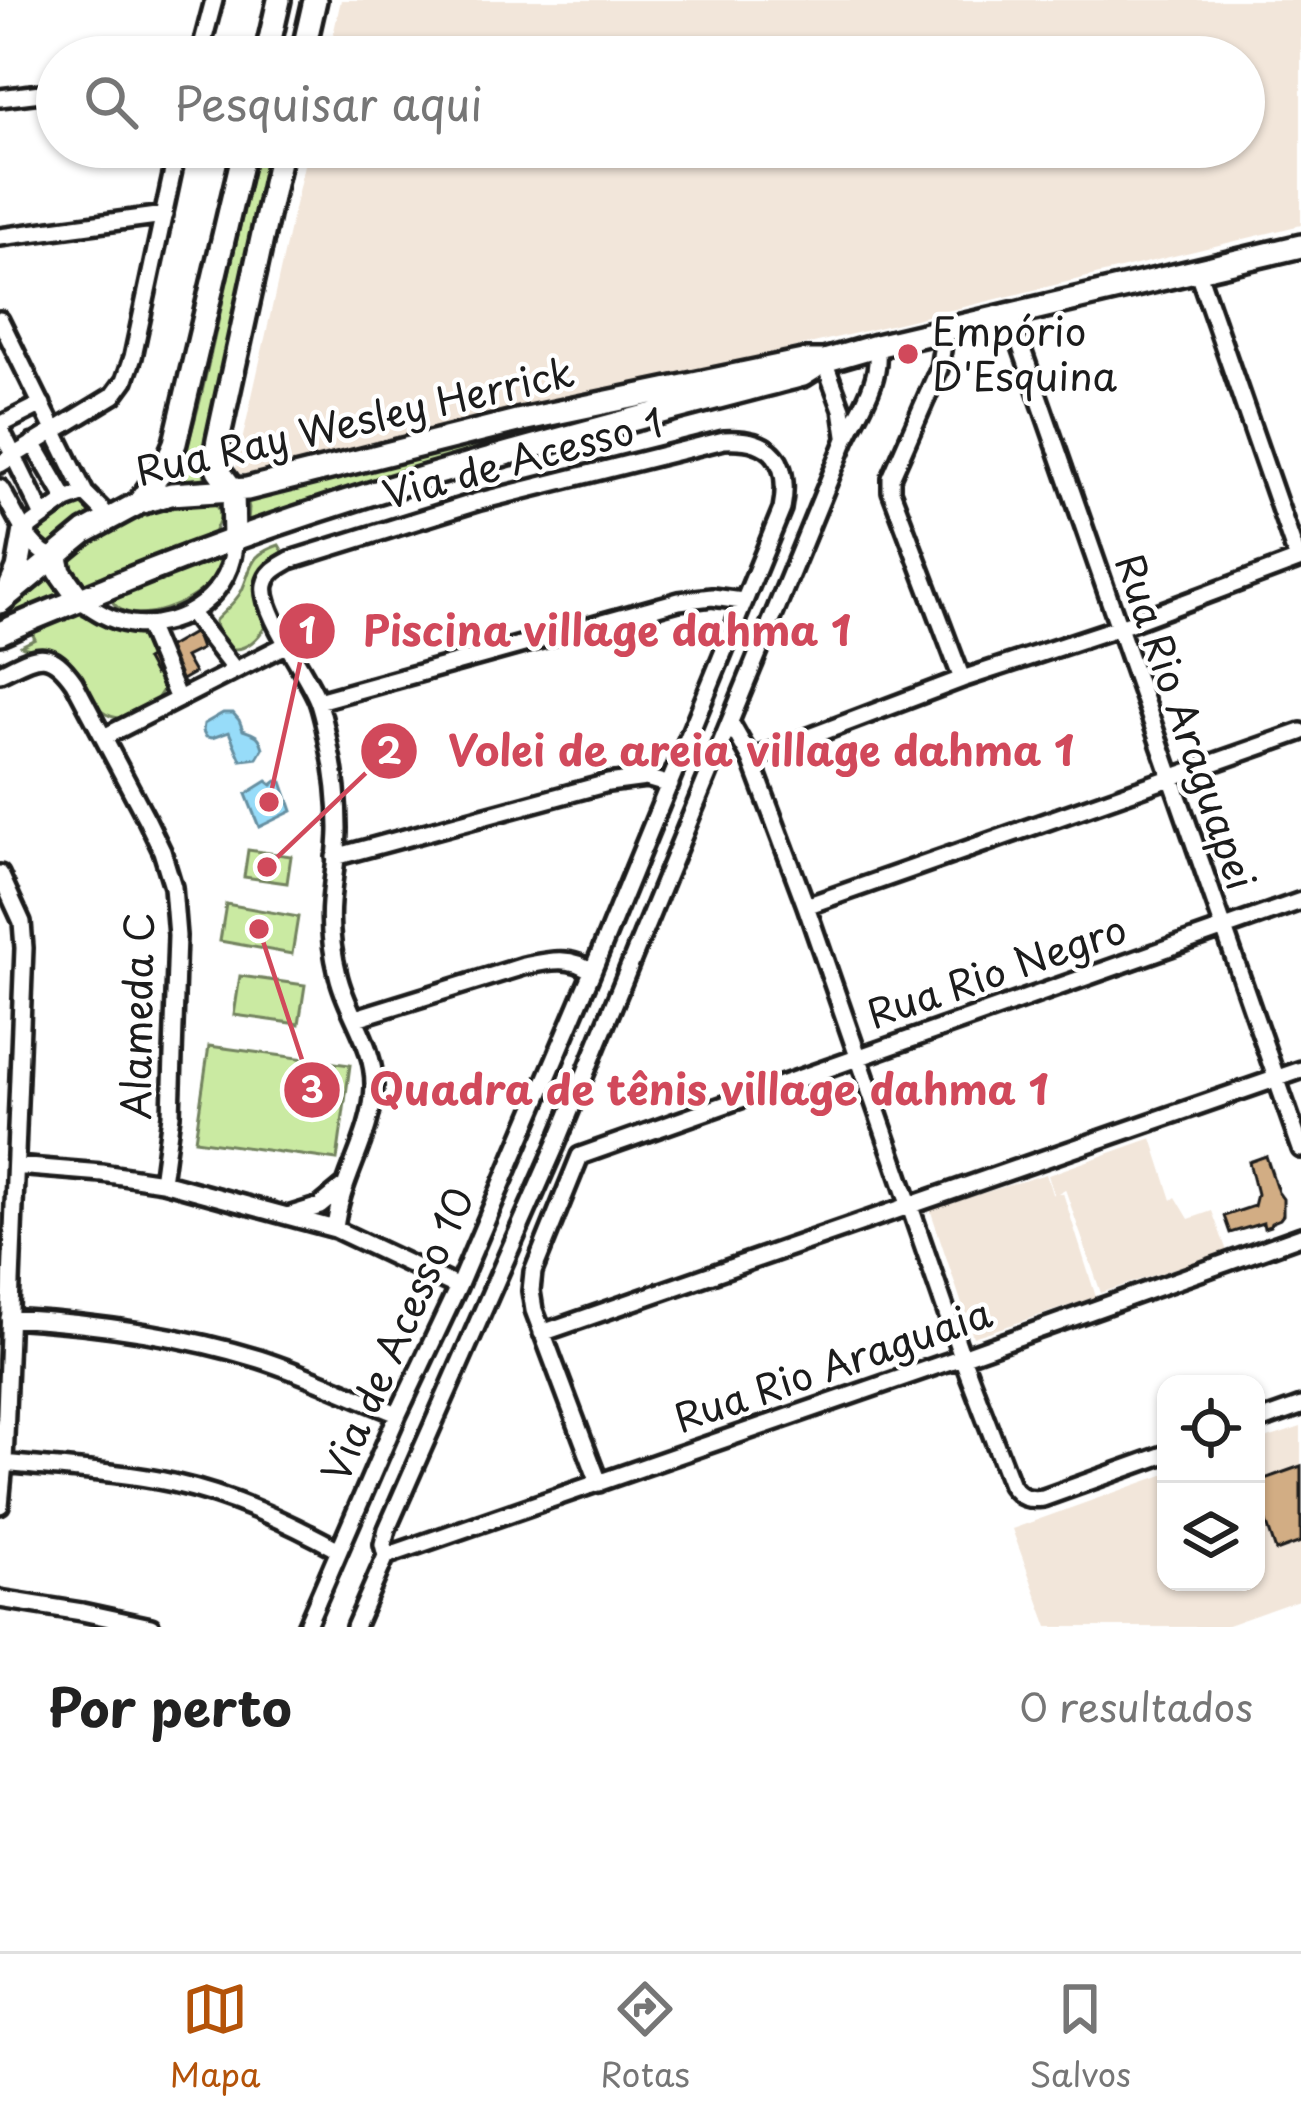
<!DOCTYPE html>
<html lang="pt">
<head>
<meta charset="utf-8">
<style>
	body { margin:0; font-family:"Playpen Sans",sans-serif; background:#f2f2f2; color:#222 }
	.controls { position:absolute; right:36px; bottom:36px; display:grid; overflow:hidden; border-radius:24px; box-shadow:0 3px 9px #0004 }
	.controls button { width:108px; height:108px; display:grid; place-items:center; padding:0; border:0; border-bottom:3px solid #e0e0e0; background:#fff; color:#222; font:60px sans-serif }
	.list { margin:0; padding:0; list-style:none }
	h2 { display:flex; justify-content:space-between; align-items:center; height:156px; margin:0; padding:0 48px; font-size:51px }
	h2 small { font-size:39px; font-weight:400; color:#767676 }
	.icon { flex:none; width:66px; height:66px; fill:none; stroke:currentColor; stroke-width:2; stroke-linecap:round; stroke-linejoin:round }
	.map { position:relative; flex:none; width:1301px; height:1627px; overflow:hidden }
	.search { position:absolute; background:#fff; box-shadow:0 3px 9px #0004; left:36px; right:36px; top:36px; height:132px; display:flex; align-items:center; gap:30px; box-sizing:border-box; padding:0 42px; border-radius:66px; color:#767676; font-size:45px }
	.sheet { height:324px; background:#fff }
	nav { display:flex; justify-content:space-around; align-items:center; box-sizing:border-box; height:168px; border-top:3px solid #e0e0e0; background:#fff; font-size:33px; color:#767676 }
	nav a { display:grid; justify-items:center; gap:6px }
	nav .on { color:#b45309 }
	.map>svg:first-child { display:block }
</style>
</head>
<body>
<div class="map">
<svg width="1301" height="1627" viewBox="0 0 1301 1627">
	<rect width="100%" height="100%" fill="#fff"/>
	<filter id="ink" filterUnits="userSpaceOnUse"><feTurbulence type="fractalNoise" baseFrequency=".00833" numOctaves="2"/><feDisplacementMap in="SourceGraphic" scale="24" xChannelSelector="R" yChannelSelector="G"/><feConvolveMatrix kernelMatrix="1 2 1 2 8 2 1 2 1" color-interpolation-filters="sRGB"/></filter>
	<g filter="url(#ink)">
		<!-- built -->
		<path fill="#f2e6da" d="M341,0H1301V225L865,331L245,475L235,472L308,147H1244V57H328Z
			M1152,1138L1172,1200L1176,1197L1189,1219L1212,1211L1227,1251L1101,1293L1065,1189L1058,1193H1063L1096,1297L973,1337L930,1209L1046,1174L1052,1194L1054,1195L1048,1175Z
			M1301,1427V1599L1222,1627H1048L1012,1529L1166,1474V1582H1256V1442Z"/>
		<!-- green -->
		<path fill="#caeaa2" stroke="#73835f" stroke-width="3" d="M258,147H272L211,424L204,463L205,480L171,483L189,441L200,401Z
			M721,389L408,469L248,522L249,508L247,499L270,496L328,481L360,467L508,433Z
			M178,499L213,500L222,514L213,535L203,542L89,585L76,581L69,565C81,533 147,510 178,499Z
			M89,504L95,516L53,549L35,541C43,520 67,504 89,504Z
			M279,545L283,552C243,574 260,592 266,625C250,654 219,661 215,621C223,612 237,601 242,590C253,565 249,555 279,545Z
			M224,554L225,563C218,574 210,584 199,592C179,608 125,628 111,599L116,593Z
			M50,574L65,595L0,623V611Z
			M76,613L141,632L155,655L146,660L163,669L166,685L157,699L118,718C85,713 89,680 68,660C54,647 36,653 21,646L35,639L30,629Z
			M248,850L291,856L287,883L244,877Z
			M226,904L298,917L292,954L220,941Z
			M240,976L305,985L299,1024L234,1015Z
			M209,1046L350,1065L337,1160L195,1140Z"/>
		<!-- water -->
		<path fill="#97dcf9" stroke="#668fa1" stroke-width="3" d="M223,713H233L239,720L243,730C256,735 259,734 263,748L257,758L241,760L229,732L212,738L206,737L203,731L204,724Z
			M267,781L272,785L277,781L282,782L292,811L259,827L246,794Z"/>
		<!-- building -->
		<path fill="#d2ad84" stroke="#1c1c1c" stroke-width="3" d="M195,632L201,649L185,657L194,673L178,682L167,667L154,675L146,660Z
			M1266,1156L1278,1192L1283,1199V1215L1280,1219L1271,1223L1270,1226L1264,1228L1263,1223L1230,1233L1224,1216L1254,1206L1257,1194L1249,1162Z
			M1301,1466V1542L1276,1551L1256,1492V1482Z"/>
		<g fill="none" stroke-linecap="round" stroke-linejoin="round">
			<!-- minor casing -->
			<g stroke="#1c1c1c" stroke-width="24">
				<path id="minor" d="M199,57L214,0
					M0,98L57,91
					M0,237L164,215
					M1198,272L1298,560
					M1010,315L1301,1149
					M0,320L85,493L110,518
					M945,332L939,369L891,478V491L962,679
					M824,361L842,409L846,436
					M0,425L42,404
					M0,428L43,516
					M33,443L66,500
					M0,464L114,395L125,380L133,357L178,147
					M0,488C15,511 29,554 57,558
					M25,530L66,500L85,493
					M80,600C96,611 111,621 131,624C182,631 235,592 234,539
					M190,612L235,670
					M147,625L178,699
					M0,673C36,656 48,645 74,682L147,820L162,851L173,887L177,936L171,1115L162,1182
					M318,701L679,601L712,597L743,601
					M730,722L751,759L806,906L962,1357L1011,1485C1020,1498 1028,1500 1043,1498L1166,1454
					M104,737L287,644
					M751,759L962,679L1117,628L1301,559
					M335,857L608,783L646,778L670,785
					M0,874L22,922L24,948L4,1463L0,1505
					M806,906L1301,732
					M356,1018L524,966C548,961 572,955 592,972
					M580,1156L1301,901
					M580,1156L533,1272L531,1291L534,1310L599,1483
					M16,1166L102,1173L162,1182L335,1229L458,1287
					M291,1215L320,1206L343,1187
					M9,1318C94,1323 178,1334 259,1359C306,1374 352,1396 398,1414
					M542,1333L1301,1070
					M1256,1422L1301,1406
					M4,1463C61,1469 117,1471 173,1483C232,1496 286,1521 339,1550
					M386,1556L962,1357L1301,1236
					M0,1599L82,1612L151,1627
					M306,1627L398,1414L458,1287L592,972L782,509C791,462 773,437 724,440L480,501L290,560C278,567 268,571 265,585C260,611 308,674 318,701C323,715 326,731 329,746C335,773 338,801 338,828C338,853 333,877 331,902C329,926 332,951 338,975C347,1014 375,1045 374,1087C372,1138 340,1179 335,1229
					M355,1627L386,1556L383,1544L387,1529L556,1145L846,439C859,411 883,378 876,346"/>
			</g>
			<!-- tertiary casing -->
			<g stroke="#1c1c1c" stroke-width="30">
				<path id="tertiary" d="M266,57L279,0
					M302,57L315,0
					M139,503L166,464L175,443L245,147
					M234,539L233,490L218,470L215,457L218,440L282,147
					M57,558L60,572L80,600
					M8,592L18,569L25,530
					M0,602L85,532L139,503L171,494L247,489L517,421L803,361H824L876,346L1301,246
					M0,633C36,616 73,603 110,587C334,494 569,436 803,375L814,368"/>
			</g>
			<!-- minor -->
			<use href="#minor" stroke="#fff" stroke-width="15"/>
			<!-- tertiary -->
			<use href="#tertiary" stroke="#fff" stroke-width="21"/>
		</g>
	</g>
	<!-- markers -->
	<circle fill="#d1495b" stroke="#fff" stroke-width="4.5" cx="908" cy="354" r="12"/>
	<g text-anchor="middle" stroke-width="9" stroke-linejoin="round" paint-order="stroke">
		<!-- poi labels -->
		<g font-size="39" fill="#1c1c1c" stroke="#fff" text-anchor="start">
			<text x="932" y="346">Empório<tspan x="932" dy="45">D'Esquina</tspan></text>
		</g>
		<!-- street labels -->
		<g font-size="39" fill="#1c1c1c" stroke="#fff">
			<text transform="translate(355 422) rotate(-13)" y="14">Rua Ray Wesley Herrick</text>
			<text transform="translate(523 459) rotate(-15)" y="14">Via de Acesso 1</text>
			<text transform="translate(1185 722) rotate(71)" y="14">Rua Rio Araguapei</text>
			<text transform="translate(997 972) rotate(-19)" y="14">Rua Rio Negro</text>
			<text transform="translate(138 1016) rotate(-89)" y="14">Alameda C</text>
			<text transform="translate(398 1335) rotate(-66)" y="14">Via de Acesso 10</text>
			<text transform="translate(833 1366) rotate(-19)" y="14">Rua Rio Araguaia</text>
		</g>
	</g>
	<!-- callouts -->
	<path fill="none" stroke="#d1495b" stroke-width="4.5" d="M269 802L307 631M267 867L389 751M259 929L312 1090"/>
	<g fill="#d1495b" stroke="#fff" stroke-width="4.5">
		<circle cx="269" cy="802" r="12"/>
		<circle cx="267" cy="867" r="12"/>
		<circle cx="259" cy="929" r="12"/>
		<circle cx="307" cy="631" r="30"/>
		<circle cx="389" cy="751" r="30"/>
		<circle cx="312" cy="1090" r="30"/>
	</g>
	<g font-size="36" text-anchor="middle" font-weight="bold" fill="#fff">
		<text x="307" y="644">1</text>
		<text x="389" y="764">2</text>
		<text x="312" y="1103">3</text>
	</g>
	<g font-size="42" text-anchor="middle" font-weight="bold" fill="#d1495b" stroke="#fff" stroke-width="9" stroke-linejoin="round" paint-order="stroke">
		<text x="607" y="646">Piscina village dahma 1</text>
		<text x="761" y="766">Volei de areia village dahma 1</text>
		<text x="709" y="1105">Quadra de tênis village dahma 1</text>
	</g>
</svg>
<div class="controls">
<button><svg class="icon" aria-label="locate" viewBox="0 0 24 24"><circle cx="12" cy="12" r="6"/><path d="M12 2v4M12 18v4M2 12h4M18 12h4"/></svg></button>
<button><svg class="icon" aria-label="layers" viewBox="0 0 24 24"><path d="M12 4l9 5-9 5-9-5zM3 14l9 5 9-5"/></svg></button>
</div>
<div class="search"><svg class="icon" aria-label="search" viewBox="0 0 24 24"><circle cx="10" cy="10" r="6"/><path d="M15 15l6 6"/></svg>Pesquisar aqui</div>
</div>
<section class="sheet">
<h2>Por perto<small>0 resultados</small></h2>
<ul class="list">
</ul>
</section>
<nav>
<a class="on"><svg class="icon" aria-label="map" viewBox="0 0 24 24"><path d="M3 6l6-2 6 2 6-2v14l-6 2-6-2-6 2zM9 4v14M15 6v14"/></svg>Mapa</a>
<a><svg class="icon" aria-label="directions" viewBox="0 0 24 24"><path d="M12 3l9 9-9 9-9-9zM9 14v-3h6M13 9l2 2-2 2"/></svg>Rotas</a>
<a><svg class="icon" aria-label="saved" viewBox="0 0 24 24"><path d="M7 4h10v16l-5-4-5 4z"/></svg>Salvos</a>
</nav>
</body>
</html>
